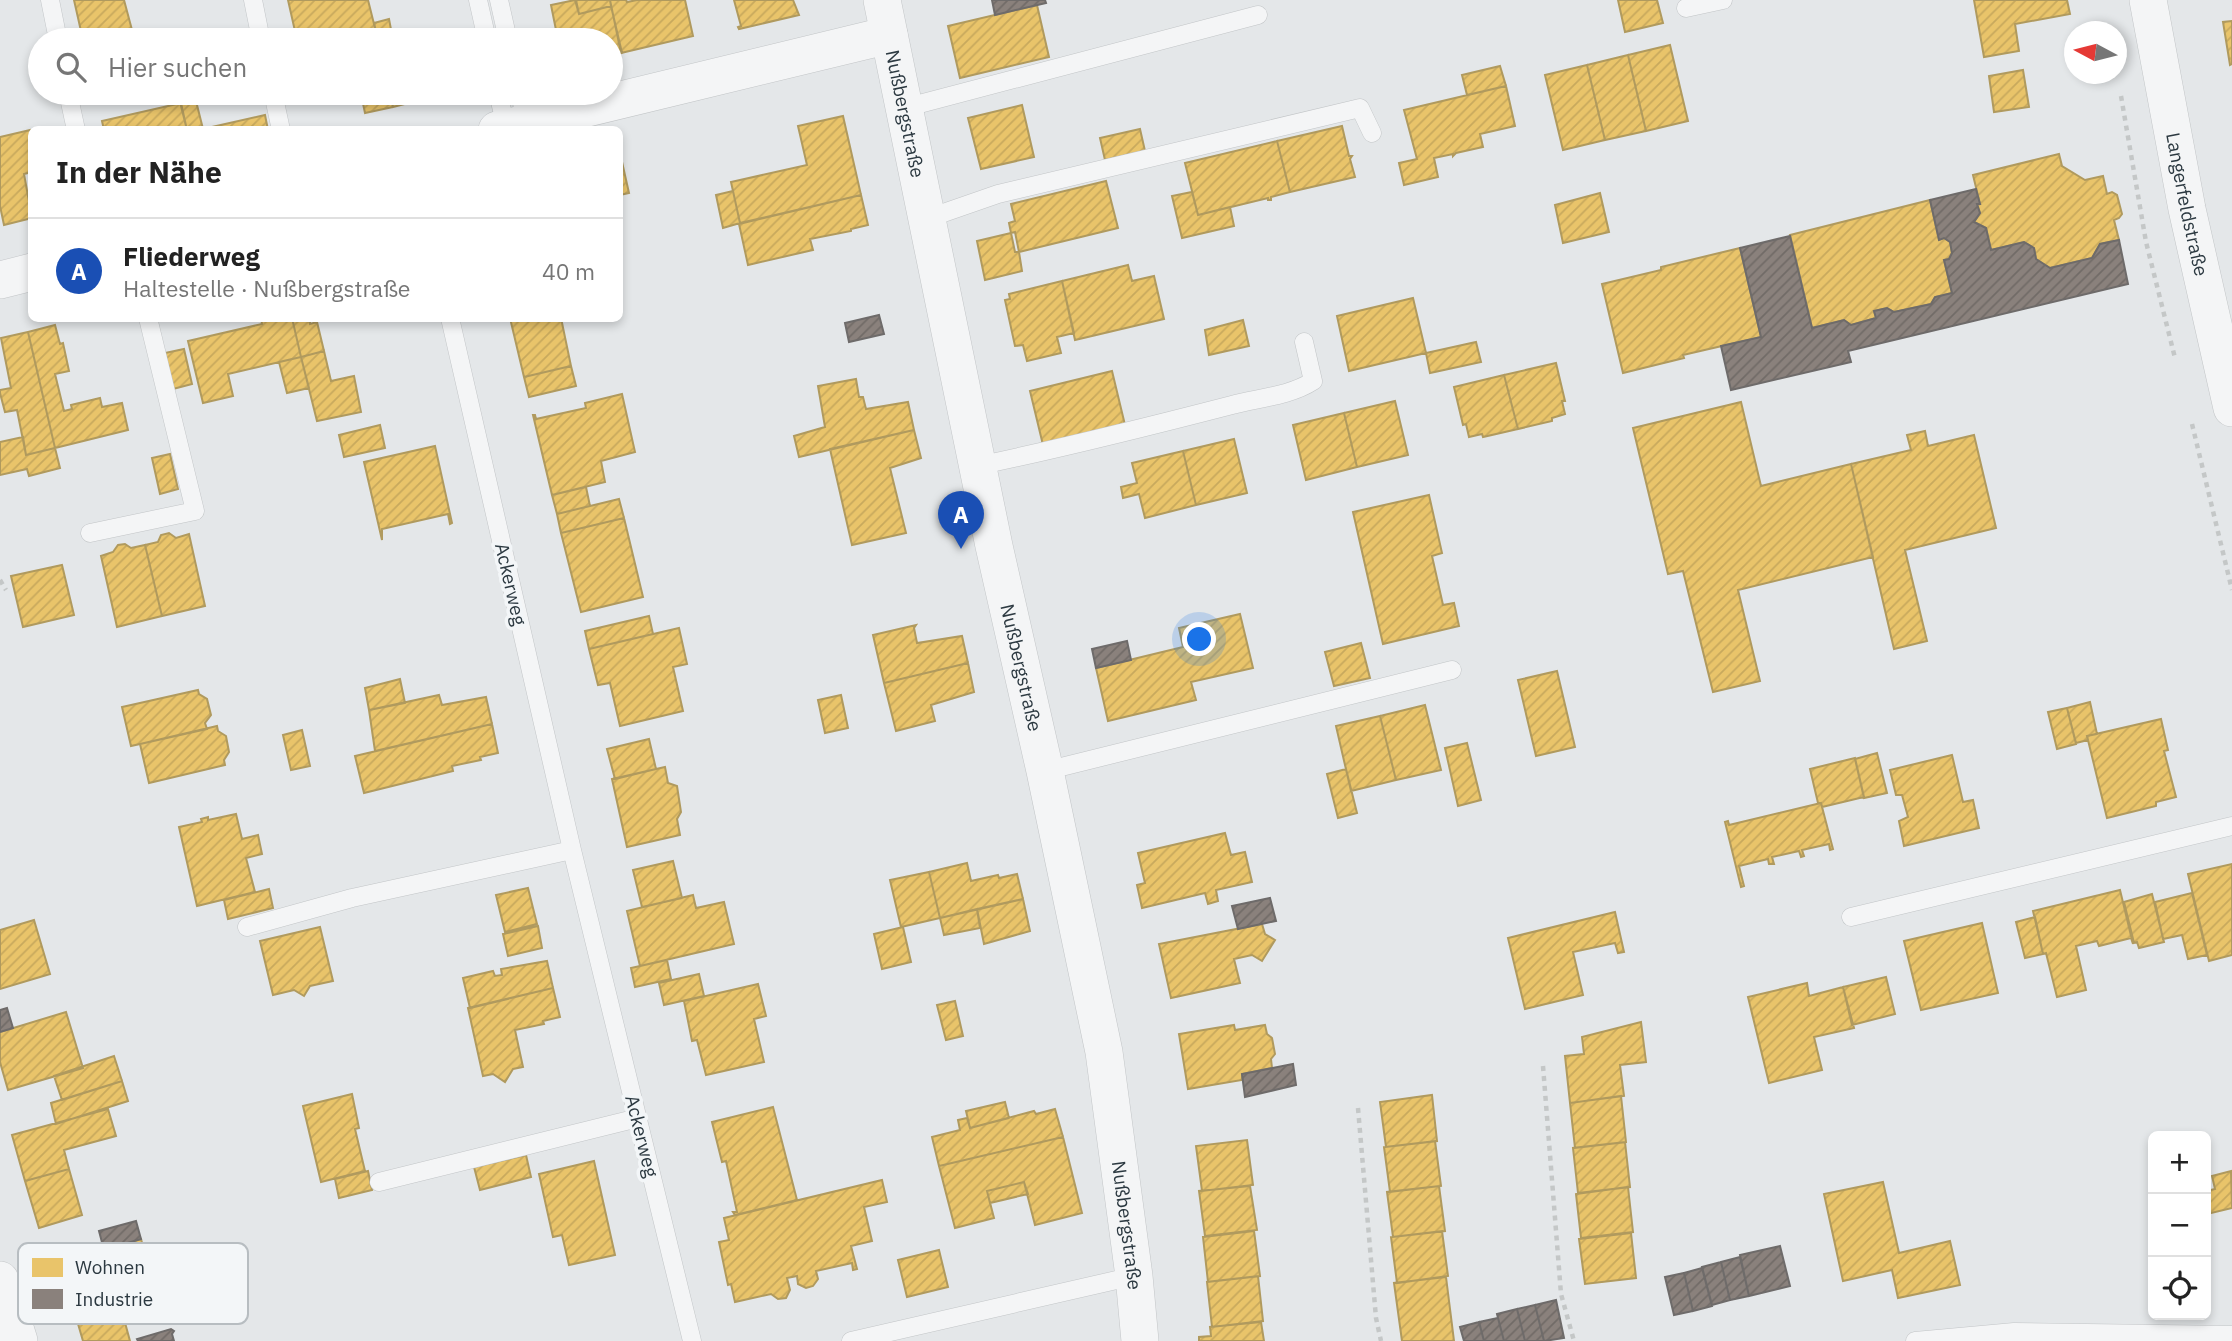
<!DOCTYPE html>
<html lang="de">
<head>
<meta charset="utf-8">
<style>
	body { margin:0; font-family:"IBM Plex Sans",sans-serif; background:#f2f2f2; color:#222 }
	.controls { position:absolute; right:21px; bottom:21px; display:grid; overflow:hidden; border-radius:10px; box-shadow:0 4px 10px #0003 }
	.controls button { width:63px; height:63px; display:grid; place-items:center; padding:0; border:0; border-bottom:2px solid #e0e0e0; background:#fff; color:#222; font:35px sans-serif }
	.compass { position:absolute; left:2064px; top:21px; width:63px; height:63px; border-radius:50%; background:#fff; box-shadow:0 4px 10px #0003; rotate:277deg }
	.you { position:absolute; left:1200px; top:640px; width:24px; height:24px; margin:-18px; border:5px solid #fff; border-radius:50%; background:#1a73e8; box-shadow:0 0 0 10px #1a73e833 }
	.badge { display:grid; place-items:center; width:46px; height:46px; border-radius:50%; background:#6c767c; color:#fff; font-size:23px; font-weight:700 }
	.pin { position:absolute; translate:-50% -58px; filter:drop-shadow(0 2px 4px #0008) }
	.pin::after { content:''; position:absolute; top:37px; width:24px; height:21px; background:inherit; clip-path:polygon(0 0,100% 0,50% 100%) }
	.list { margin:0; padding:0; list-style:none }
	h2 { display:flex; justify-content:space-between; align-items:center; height:91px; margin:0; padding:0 28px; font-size:30px }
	h2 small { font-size:23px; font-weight:400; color:#767676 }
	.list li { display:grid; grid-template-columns:46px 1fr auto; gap:21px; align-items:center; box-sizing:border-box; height:105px; padding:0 28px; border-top:2px solid #e0e0e0 }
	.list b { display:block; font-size:26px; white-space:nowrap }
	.list p { margin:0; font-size:23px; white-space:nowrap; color:#767676 }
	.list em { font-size:23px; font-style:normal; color:#767676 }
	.icon { flex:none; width:38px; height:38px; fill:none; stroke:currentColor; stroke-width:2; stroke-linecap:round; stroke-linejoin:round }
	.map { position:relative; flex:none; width:2232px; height:1341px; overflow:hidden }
	.search { position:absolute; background:#fff; box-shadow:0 4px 10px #0003; left:28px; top:28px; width:595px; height:77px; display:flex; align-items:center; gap:18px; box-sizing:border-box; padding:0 24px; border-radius:38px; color:#767676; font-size:26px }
	.panel { position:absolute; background:#fff; box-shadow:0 4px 10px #0003; left:28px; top:126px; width:595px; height:196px; border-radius:10px }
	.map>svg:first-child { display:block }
</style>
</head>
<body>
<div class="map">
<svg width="2232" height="1341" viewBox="0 0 2232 1341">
	<defs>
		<pattern id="homes-hatch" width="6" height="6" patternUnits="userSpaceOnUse" patternTransform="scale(1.75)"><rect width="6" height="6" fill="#e9c46a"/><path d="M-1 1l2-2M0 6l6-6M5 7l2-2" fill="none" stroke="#c8a95d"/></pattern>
		<pattern id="industry-hatch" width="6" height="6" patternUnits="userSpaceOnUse" patternTransform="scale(1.75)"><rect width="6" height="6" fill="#8a817c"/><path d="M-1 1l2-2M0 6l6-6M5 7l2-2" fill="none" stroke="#716b67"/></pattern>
	</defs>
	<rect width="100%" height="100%" fill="#e4e7e9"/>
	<!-- homes -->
	<path fill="url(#homes-hatch)" stroke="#b09a5e" stroke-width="2" d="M74,0H124L132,30L83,40Z
		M288,0H368L378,40H328L327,33L297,40Z
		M575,0L579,14L611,6L622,53L611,55V40H558L551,5Z
		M576,0H610L611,6L579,14Z
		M610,0H626L627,2L637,0H685L693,36L621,53Z
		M734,0H793L799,15L739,29L738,27L741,26Z
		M1618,0H1657L1663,23L1625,32Z
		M1974,0H2067L2070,14L2015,24L2019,51L1984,57Z
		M1037,5L1049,57L960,78L948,26Z
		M389,19L393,40H378L374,23Z
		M2232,21V64L2230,65L2223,22Z
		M1670,45L1688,121L1646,131L1628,55Z
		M1628,55L1646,131L1605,140L1587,65Z
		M1587,65L1605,140L1563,150L1545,75Z
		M1500,66L1506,86L1467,95L1462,75Z
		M2023,70L2029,107L1994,112L1989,76Z
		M1506,86L1515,126L1480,134L1483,147L1456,153L1453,156V154L1434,158L1438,177L1404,185L1399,163L1417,159L1404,110Z
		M194,93L203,129L265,115L268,130H187L178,94Z
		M358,93H389L393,107L365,113L361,94Z
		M389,93H418L420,100L393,107Z
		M179,94L187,130H104L102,121L177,104L175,95Z
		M1022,105L1034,157L981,169L968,118Z
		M843,116L861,195L740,223L731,182L807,165L798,126Z
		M1342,126L1349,156H1352L1350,159L1355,177L1290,192L1277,141Z
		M1140,129L1145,151L1105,160L1100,138Z
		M30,130L32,172L24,174L32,218L4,225L0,206V137Z
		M1277,141L1290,192L1271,197V200H1268V198L1198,215L1185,163Z
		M620,153L629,193L620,195Z
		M2059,154L2062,166L2085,180L2103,176L2107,194L2112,192L2117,195L2122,214L2119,218L2114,220L2119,240L2100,244L2092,258L2050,268L2036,259L2034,248L2024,242L1991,250L1986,228L1974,222L1980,213L1977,204H1980L1973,175Z
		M1106,181L1118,228L1019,252L1015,232L1011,233L1009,223L1015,221L1011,204Z
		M733,191L740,223L723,228L716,195Z
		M1192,192L1198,215L1230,207L1234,226L1182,238L1172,196Z
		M1600,193L1609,232L1563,243L1555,205Z
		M861,195L868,225L851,229V231L810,239L813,250L748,265L739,224Z
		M1930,200L1939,240L1944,238L1950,242L1952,253L1949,259L1944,260L1952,293L1935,297L1931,304L1894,312L1887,308L1874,311L1876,318L1851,325L1844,320L1812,328L1790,235Z
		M1011,233L1015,252H1019L1022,271L985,280L977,241Z
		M1740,248L1761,337L1683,355L1684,358L1623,373L1602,284L1661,270V267Z
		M1128,265L1132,281L1154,276L1164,319L1075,340L1062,281Z
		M1062,281L1074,333L1057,337L1061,353L1027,361L1023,345L1015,346L1005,300L1010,299L1009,294Z
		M1413,298L1426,353L1349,371L1337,316Z
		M261,318H292L301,357L228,374L233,396L203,403L188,341L262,324Z
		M292,318H309L310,324L317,322L324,351L301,357Z
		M510,318H561L571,366L524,377Z
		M1243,320L1249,346L1209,355L1205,330Z
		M55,325L60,344L63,343L69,371L55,374L64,411L72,409L71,405L100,398L102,407L122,403L128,430L55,448L28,332Z
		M28,332L55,448L26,455L17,410L5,412L0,393V390L11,388L1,338Z
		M1476,342L1481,362L1430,373L1426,353Z
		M184,349L192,384L173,389L165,353Z
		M324,351L331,381L354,376L361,412L317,421L301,357Z
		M301,357L309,388L287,393L279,362Z
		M1556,363L1565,401H1562L1565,414L1552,418V421L1518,429L1504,375Z
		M571,366L576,386L529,397L524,377Z
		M1112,371L1125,425L1043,445L1030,391Z
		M1504,375L1518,429L1483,437L1482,434L1469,437L1466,424L1463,425L1454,387Z
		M856,379L859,397H863L866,409L908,402L914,430L799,457L794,436L825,427L818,386Z
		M622,394L635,452L601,461L605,482L552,495L533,415H535L536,419L586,408L585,403Z
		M1395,401L1408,455L1357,467L1344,413Z
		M1741,402L1761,486L1851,464L1873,557L1738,590L1760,681L1713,692L1683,571L1668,574L1633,428Z
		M1344,413L1357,467L1306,480L1293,425Z
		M380,425L385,448L344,457L339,435Z
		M914,430L921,458L890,468L906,533L852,545L830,449Z
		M1925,431L1928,446L1974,435L1996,528L1905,550L1927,641L1894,649L1851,464L1911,450L1907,435Z
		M23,437L26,455L55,448L60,468L29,476L27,469L0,475V442Z
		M1234,439L1247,493L1196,505L1183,451Z
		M435,446L452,523L450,524L448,514L382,529V540L364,462Z
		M1183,451L1196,505L1145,518L1139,494L1123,498L1121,487L1137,483L1132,463Z
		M170,454L178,489L160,494L152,458Z
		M586,487L590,506L557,514L552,495Z
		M1429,495L1442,553L1432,556L1443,605L1454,603L1459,626L1383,644L1353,512Z
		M619,499L624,518L561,533L557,514Z
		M624,518L643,597L581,612L561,533Z
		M169,533L176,538L189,534L205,606L162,616L145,545L158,542L161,535Z
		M125,544L131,548L145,545L162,616L117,627L101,556L113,552L118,545Z
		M62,565L74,615L23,627L11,576Z
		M1240,614L1253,668L1191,682L1196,700L1108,721L1096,668L1183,647L1179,628Z
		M649,616L653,634L589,649L585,631Z
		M916,625L914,628L917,643L962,636L968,663L884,683L873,635Z
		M679,628L687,664L673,667L683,711L620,726L610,683L598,685L589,649Z
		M1361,643L1370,678L1334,686L1325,652Z
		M968,663L974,692L931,705L935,721L896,731L884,683Z
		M1557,671L1575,747L1536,756L1518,680Z
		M400,679L405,703L369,710L365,688Z
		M198,690L199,694L207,699L211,715L205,723L207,729L131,746L122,707Z
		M439,695L442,705L486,697L492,724L375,751L369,710Z
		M841,695L848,728L825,733L818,700Z
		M2090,702L2097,734L2087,736L2088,740L2076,743L2067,708Z
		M1425,705L1441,770L1396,780L1380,716Z
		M2067,708L2076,744L2057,749L2048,712Z
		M1380,716L1396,780L1351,791L1336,726Z
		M2161,719L2168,750L2164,751L2176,797L2156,802V806L2107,818L2087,736Z
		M492,724L498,753L480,757L481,760L452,766L453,771L364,793L355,756Z
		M217,726L218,731L226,736L229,752L224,760L225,765L149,783L140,744Z
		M302,730L310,766L291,770L283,735Z
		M649,739L656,769L615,779L607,749Z
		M1467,743L1481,800L1458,806L1445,748Z
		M1877,753L1887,793L1864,798L1855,759Z
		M1952,755L1963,802L1973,800L1979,828L1904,846L1899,821L1908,817L1902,795H1896L1890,770Z
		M1855,758L1864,797L1822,807L1821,803H1818L1810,769Z
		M665,767L668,783L677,786L681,812L677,819L680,835L627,847L612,779Z
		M1346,769L1357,813L1338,818L1327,774Z
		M1821,803L1833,849L1830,850L1829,844L1802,850L1804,856L1801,857L1799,851L1772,857L1774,864H1769L1768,859L1739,866L1744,886L1741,887L1725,822L1728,821L1729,825Z
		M236,814L242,839L258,835L262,854L246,858L255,892L197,906L179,827L202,822L201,819L208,817V820Z
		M1225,833L1231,855L1245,852L1252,882L1216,890L1218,901L1208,904L1205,893L1142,908L1137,885L1145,883L1138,853Z
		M673,861L682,898L642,907L633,870Z
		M967,863L971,881L998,875L999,878L1017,874L1023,899L940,918L929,872Z
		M2232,864V955L2209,961L2188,874Z
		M929,872L940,918L901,927L890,880Z
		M528,888L537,924L505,932L496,895Z
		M269,889L273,908L228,919L224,900Z
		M2120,890L2133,944L2131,938L2099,946L2097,941L2076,946L2086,990L2057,997L2046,953L2043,954L2033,911Z
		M2192,893L2207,955L2188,959L2182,935L2163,939L2155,902Z
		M2152,894L2164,942L2139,948L2137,942L2134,943L2124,902Z
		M693,895L696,908L724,902L734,944L640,966L627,911Z
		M1023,899L1030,931L984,944L977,909Z
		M977,909L980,928L944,935L940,918Z
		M1615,912L1624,952L1618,953L1615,943L1573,952L1583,995L1525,1009L1508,938Z
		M2035,917L2043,954L2025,958L2016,922Z
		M34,920L50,974L0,989V930Z
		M1982,923L1998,993L1921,1010L1904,941Z
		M1262,924L1265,934L1275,940L1262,961L1252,955L1234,959L1240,983L1171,998L1159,944Z
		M538,926L542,948L508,956L503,934Z
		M320,927L333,981L310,986L304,996L294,990L273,995L260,941Z
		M903,927L911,962L882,969L874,934Z
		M667,960L671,979L635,987L631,968Z
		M547,961L553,988L470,1008L463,978L493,971L495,976L502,975L501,969Z
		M699,974L704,996L664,1005L659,983Z
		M1886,977L1895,1014L1852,1025L1843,987Z
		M1807,983L1809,996L1843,987L1854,1028L1814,1037L1822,1070L1769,1083L1748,997Z
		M758,984L766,1016L754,1019L764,1062L706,1075L697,1040L692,1041L684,1001Z
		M553,988L560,1017L543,1021L544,1024L515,1030L523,1067L513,1069L505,1082L493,1074L483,1076L468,1008Z
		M955,1001L963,1036L946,1040L937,1005Z
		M66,1012L83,1068L8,1090L0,1062V1032Z
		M1641,1022L1646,1062L1620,1065L1624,1096L1570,1103L1565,1056L1584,1054L1582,1037Z
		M1234,1025L1235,1030L1265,1025L1267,1034L1272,1038L1275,1054L1271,1059L1272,1068L1242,1074V1080L1188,1089L1179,1034Z
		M114,1056L122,1081L62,1100L54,1076Z
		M122,1081L128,1101L56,1124L51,1103Z
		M352,1094L359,1128L355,1129L365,1171L321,1182L303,1106Z
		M1432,1095L1437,1141L1386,1147L1380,1102Z
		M1621,1096L1626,1142L1575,1148L1570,1103Z
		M1005,1102L1009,1118L970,1128L966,1111Z
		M773,1107L797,1200L735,1215L733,1212H737L726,1161L722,1162L712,1122Z
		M108,1109L116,1136L64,1150L69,1169L25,1181L12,1135Z
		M1055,1109L1063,1137L939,1166L932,1137L960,1130L958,1120L967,1118L970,1128L1034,1111L1036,1114Z
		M1063,1137L1082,1213L1035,1225L1024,1182L987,1191L994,1218L955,1228L939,1166Z
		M1247,1140L1253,1185L1202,1191L1196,1146Z
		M1435,1141L1441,1186L1390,1192L1384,1147Z
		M1625,1142L1630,1187L1578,1193L1573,1148Z
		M526,1155L531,1177L480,1190L474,1167Z
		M594,1161L615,1255L569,1265L562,1235L553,1237L539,1174Z
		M69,1169L82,1215L39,1228L25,1181Z
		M368,1171L372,1190L339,1198L335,1179Z
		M2231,1171L2232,1208L2207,1214L2206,1191L2215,1189L2212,1176Z
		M882,1180L887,1202L864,1207L872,1241L851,1246L857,1269L853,1270L852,1263L816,1271L818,1279L813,1286L806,1288L798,1284L797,1276L787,1278L790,1290L786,1298L778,1299L771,1294L735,1302L731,1284L728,1285L719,1242L729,1240L724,1218Z
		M1024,1182L1028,1194L990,1203L987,1191Z
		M1883,1182L1899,1253L1950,1241L1960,1285L1898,1298L1892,1270L1843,1281L1824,1194Z
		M1250,1186L1257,1230L1205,1236L1199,1191Z
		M1439,1186L1445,1231L1393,1237L1387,1192Z
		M1628,1187L1633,1232L1581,1238L1576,1194Z
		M1254,1231L1260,1276L1208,1282L1203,1237Z
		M1442,1231L1448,1276L1397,1283L1391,1237Z
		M1631,1233L1636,1278L1585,1284L1579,1239Z
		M141,1239L154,1286L74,1310L60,1264Z
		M939,1250L948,1287L907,1297L898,1260Z
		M1258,1276L1263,1321L1212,1327L1207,1282Z
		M1446,1277L1454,1341H1402L1394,1283Z
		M118,1297L130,1341H83L74,1310Z
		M1261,1322L1264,1341H1199V1337L1211,1336L1210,1327Z"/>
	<!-- industry -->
	<path fill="url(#industry-hatch)" stroke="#6e6b6a" stroke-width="2" d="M992,0H1045L1046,3L995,15Z
		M1976,189L1980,204H1977L1980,213L1974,222L1986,228L1991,250L2024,242L2034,248L2036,259L2050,268L2092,258L2100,244L2119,240L2128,284L1848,351L1851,362L1731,390L1721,346L1761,337L1740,248L1790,236L1812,328L1844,320L1851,325L1876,318L1874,311L1887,308L1894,312L1931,304L1935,297L1952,293L1944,260L1949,259L1952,253L1950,242L1944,238L1939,240L1930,200Z
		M879,315L884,334L849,342L845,323Z
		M1127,641L1131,660L1096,668L1092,649Z
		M1270,898L1276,921L1238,929L1232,906Z
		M7,1008L13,1028L0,1032V1010Z
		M1293,1064L1296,1085L1245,1097L1242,1074Z
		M136,1221L141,1239L104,1250L99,1231Z
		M1780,1246L1790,1286L1749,1296L1740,1255Z
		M1740,1257L1749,1296L1730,1300L1721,1262Z
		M1721,1262L1730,1300L1712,1305L1702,1267Z
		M1702,1268L1712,1306L1693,1311L1684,1273Z
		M1684,1273L1693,1311L1674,1315L1665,1277Z
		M1556,1300L1564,1338L1544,1341L1535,1305Z
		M1535,1305L1544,1341H1525L1517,1309Z
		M1517,1309L1525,1341H1504L1497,1314Z
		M1498,1318L1504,1341H1484L1479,1322Z
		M1479,1322L1484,1341H1464L1460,1327Z
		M171,1329L174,1331L172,1334L174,1341H138L137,1339Z"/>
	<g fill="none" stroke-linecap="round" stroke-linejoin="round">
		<!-- lane casing -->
		<g stroke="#c2c5c7" stroke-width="19">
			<path id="lane" d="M50,0L58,40
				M253,0L261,40
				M478,0L487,40
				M499,0L508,40
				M1686,8L1723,0
				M68,93L76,130
				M273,93L281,130
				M498,93L506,127
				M520,93L526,123
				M904,108L1258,15
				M926,219L998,194L1360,108L1372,133
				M450,318L572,850L692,1341
				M977,466C1063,448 1147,427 1232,405C1258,398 1290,396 1313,381L1304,342
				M90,533L195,511L148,318
				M1045,771L1452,670
				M1851,917L2232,826
				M247,927L352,898L572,850
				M379,1182L638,1118
				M851,1341L1134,1276
				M1915,1341L2014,1332L2232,1335"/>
		</g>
		<!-- street casing -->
		<g stroke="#c2c5c7" stroke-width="38">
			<g id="street">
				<path id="s1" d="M882,0L994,546L1045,771L1104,1052L1134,1276L1140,1341"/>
				<path id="s2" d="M2148,0L2187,209L2232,408"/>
				<path d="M497,130L889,35"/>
				<path d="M0,280L32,272"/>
				<path d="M0,1280L19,1341"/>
			</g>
		</g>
		<!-- path -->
		<path stroke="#c4c7c7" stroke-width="4.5" stroke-dasharray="5 5" stroke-linecap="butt" d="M2121,96L2146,242L2175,358
			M2192,424L2232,590
			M0,580L6,590
			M1543,1066L1561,1294L1574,1341
			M1358,1108L1376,1318L1381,1341"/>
		<!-- lane -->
		<use href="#lane" stroke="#f4f5f6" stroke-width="18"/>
		<!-- street -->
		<use href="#street" stroke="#f4f5f6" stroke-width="37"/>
	</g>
	<g text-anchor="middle" stroke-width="7" stroke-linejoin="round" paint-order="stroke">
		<!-- street labels -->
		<g font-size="19" fill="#2c3941" stroke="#f3f6f8">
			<text dy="7" stroke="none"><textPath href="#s1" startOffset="116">Nußbergstraße</textPath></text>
			<text dy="7" stroke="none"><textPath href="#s2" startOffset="208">Langerfeldstraße</textPath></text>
			<text transform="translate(511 584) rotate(77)" y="7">Ackerweg</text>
			<text dy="7" stroke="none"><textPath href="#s1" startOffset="682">Nußbergstraße</textPath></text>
			<text transform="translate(642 1136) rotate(76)" y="7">Ackerweg</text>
			<text dy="7" stroke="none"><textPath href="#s1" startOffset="1250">Nußbergstraße</textPath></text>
		</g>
	</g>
	<!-- legend -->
	<rect x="18" y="1243" width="230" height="81" rx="10" fill="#f3f6f8" stroke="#b7bdc1" stroke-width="2"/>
	<rect x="32" y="1258" width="31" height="19" fill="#e9c46a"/>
	<rect x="32" y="1289" width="31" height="20" fill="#8a817c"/>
	<g font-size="19" fill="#2c3941">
		<text x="75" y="1274">Wohnen</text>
		<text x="75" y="1306">Industrie</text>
	</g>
</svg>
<div class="controls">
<button>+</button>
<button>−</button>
<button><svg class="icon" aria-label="locate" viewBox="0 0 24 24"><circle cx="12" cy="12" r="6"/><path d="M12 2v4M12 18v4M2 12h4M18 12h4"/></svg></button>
</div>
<svg class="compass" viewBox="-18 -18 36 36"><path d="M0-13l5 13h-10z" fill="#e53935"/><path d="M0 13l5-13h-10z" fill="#767676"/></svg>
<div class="you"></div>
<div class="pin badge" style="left:961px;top:549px;background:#1a4fb4">A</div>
<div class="search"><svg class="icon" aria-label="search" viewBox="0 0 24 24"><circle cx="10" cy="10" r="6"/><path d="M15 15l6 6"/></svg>Hier suchen</div>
<section class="panel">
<h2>In der Nähe<small></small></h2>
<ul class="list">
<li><span class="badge" style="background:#1a4fb4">A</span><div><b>Fliederweg</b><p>Haltestelle · Nußbergstraße</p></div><em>40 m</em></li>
</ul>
</section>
</div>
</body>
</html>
